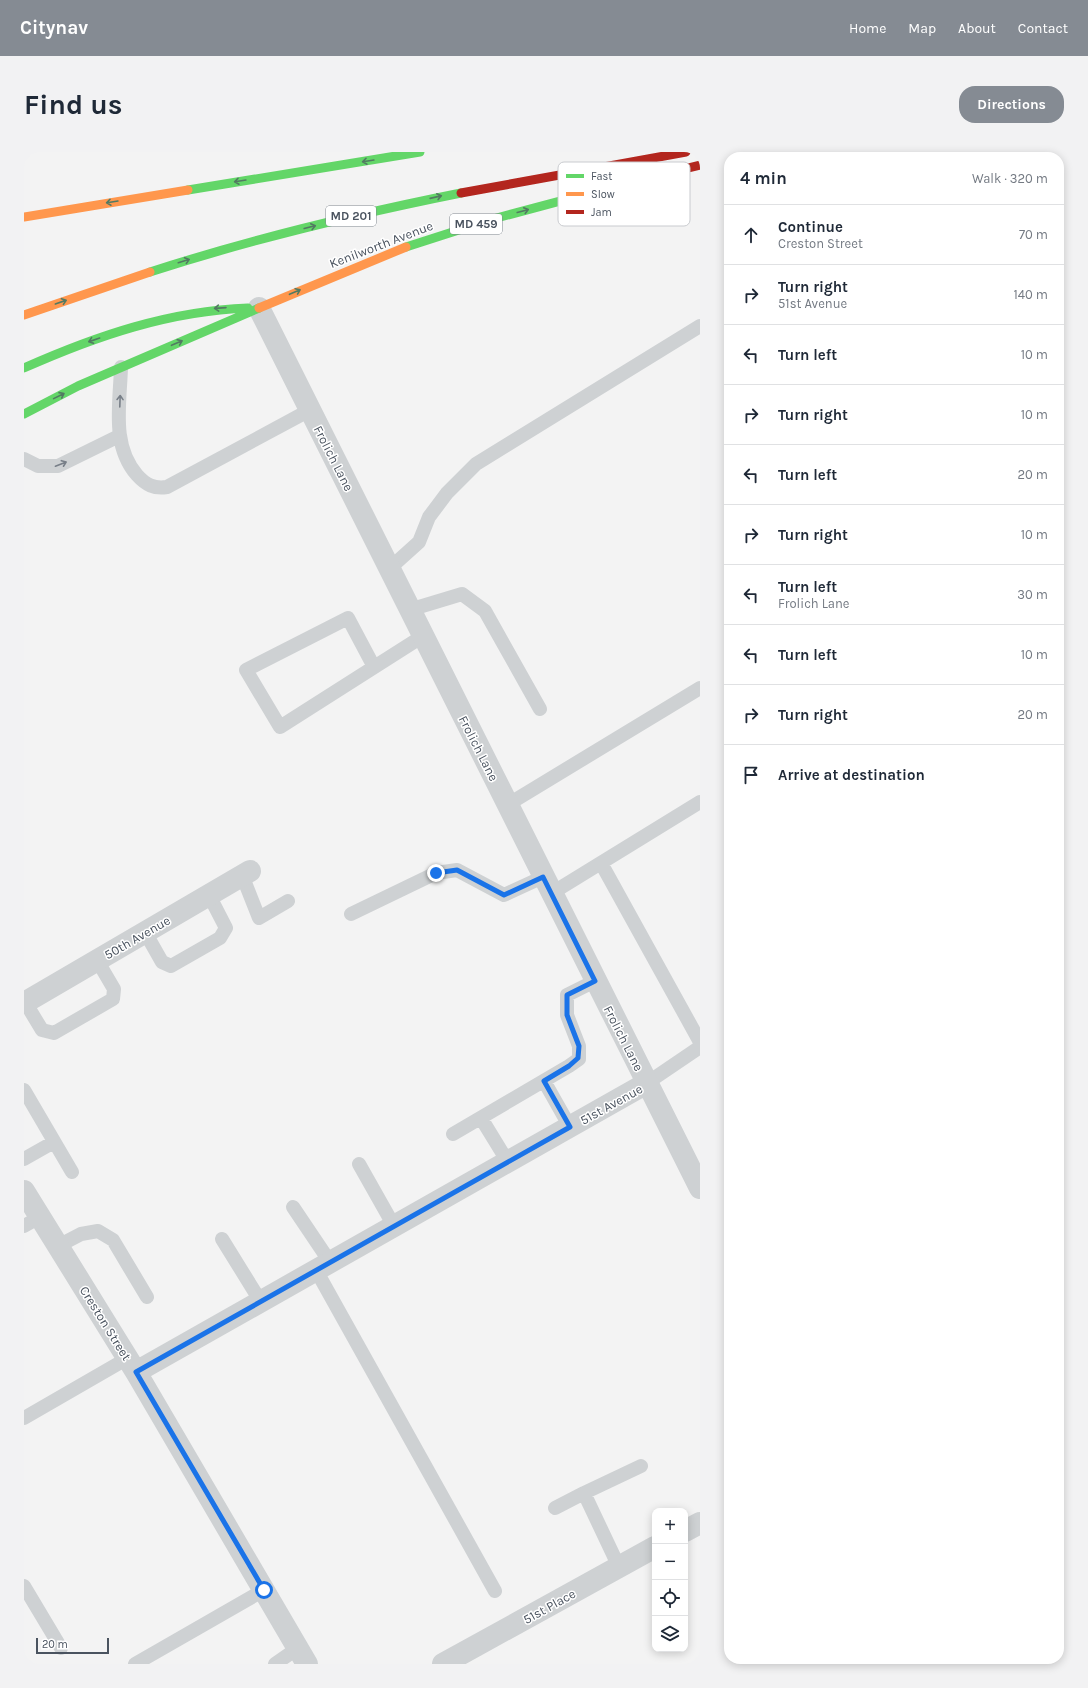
<!DOCTYPE html>
<html lang="en">
<head>
<meta charset="utf-8">
<style>
	body { margin:0; font-family:Karla,sans-serif; background:#f2f2f3; color:#1f2937 }
	.controls { position:absolute; right:12px; bottom:12px; display:grid; overflow:hidden; border-radius:8px; box-shadow:0 2px 10px #0003 }
	.controls button { width:36px; height:36px; display:grid; place-items:center; padding:0; border:0; border-bottom:1px solid #e0e1e3; background:#fff; color:#1f2937; font:20px sans-serif }
	.scale { position:absolute; left:12px; bottom:10px; width:73px; box-sizing:border-box; padding-left:4px; border:2px solid #4a535f; border-top:0; font-size:11px; line-height:14px; white-space:nowrap; color:#4a535f; -webkit-text-stroke:3px #fff; paint-order:stroke }
	.stop { position:absolute; width:12px; height:12px; margin:-9px; border:3px solid #1a73e8; border-radius:50%; background:#fff }
	.stop.end { background:#1a73e8; border-color:#fff; box-shadow:0 1px 4px #0008 }
	.list { margin:0; padding:0; list-style:none }
	h2 { display:flex; justify-content:space-between; align-items:center; height:52px; margin:0; padding:0 16px; font-size:17px }
	h2 small { font-size:13px; font-weight:400; color:#747a83 }
	.list li { display:grid; grid-template-columns:26px 1fr auto; gap:12px; align-items:center; box-sizing:border-box; height:60px; padding:0 16px; border-top:1px solid #e0e1e3 }
	.list b { display:block; font-size:15px; white-space:nowrap }
	.list p { margin:0; font-size:13px; white-space:nowrap; color:#747a83 }
	.list em { font-size:13px; font-style:normal; color:#747a83 }
	.icon { flex:none; width:22px; height:22px; fill:none; stroke:currentColor; stroke-width:2; stroke-linecap:round; stroke-linejoin:round }
	.map { position:relative; flex:none; width:676px; height:1512px; overflow:hidden; border-radius:16px }
	header { display:flex; align-items:center; gap:24px; box-sizing:border-box; height:56px; padding:0 20px; background:#858b93; color:#fff }
	header strong { font-size:19px }
	nav { display:flex; gap:22px; margin-inline-start:auto; font-size:14px }
	.intro { display:flex; align-items:center; justify-content:space-between; box-sizing:border-box; height:96px; padding:0 24px }
	h1 { margin:0; font-size:28px }
	.button { padding:10px 18px; border-radius:16px; background:#858b93; color:#fff; font-size:14px; font-weight:700 }
	main { display:flex; gap:24px; padding:0 24px }
	aside { flex:1; background:#fff; border-radius:16px; box-shadow:0 2px 10px #0003 }
	.map>svg:first-child { display:block }
</style>
</head>
<body>
<header>
<strong>Citynav</strong>
<nav><a>Home</a><a>Map</a><a>About</a><a>Contact</a></nav>
</header>
<div class="intro"><h1>Find us</h1><a class="button">Directions</a></div>
<main>
<div class="map">
<svg width="676" height="1512" viewBox="0 0 676 1512">
	<rect width="100%" height="100%" fill="#f3f3f3"/>
	<g fill="none" stroke-linecap="round" stroke-linejoin="round">
		<!-- lane -->
		<path stroke="#ced1d3" stroke-width="14" d="M97,215C96,252 87,293 113,323C122,333 130,337 143,335L286,258
			M0,307L14,314H34L95,284
			M365,417L395,390L405,365L423,341L452,312L676,174
			M385,458L438,442L461,459L516,557
			M350,515L324,466L222,518L256,575L399,484
			M483,653L676,536
			M577,711L676,890
			M218,723L235,766L264,749
			M528,741L676,650
			M327,762L412,721L433,718L480,743L519,725
			M121,780L138,810L147,814L196,786L202,776L185,743
			M1,850L18,878L30,881L89,847L90,837L73,808
			M520,929L546,975
			M623,931L676,895
			M0,938L48,1020
			M457,966L484,1010
			M429,982L545,914L555,907V894L543,863V843L571,829
			M0,1007L30,990
			M335,1012L370,1074
			M269,1055L306,1110
			M0,1074L16,1065
			M198,1087L237,1150
			M34,1094L57,1082L74,1079L89,1088L123,1145
			M292,1118L471,1439
			M0,1266L104,1206
			M531,1356L560,1341
			M595,1415L560,1341L617,1314
			M0,1434L37,1496
			M111,1512L240,1438
			M251,1512L274,1496"/>
		<!-- street -->
		<path stroke="#ced1d3" stroke-width="22" d="M235,156L676,1036
			M0,851L226,719
			M0,1039L112,1220L283,1512
			M112,1220L623,931
			M661,1379L676,1371
			M419,1512L631,1395"/>
		<!-- fast -->
		<path stroke="#63d668" stroke-width="9" d="M164,38L396,0
			M382,95L469,67L615,28
			M126,120C228,87 332,62 437,41
			M0,216C72,184 145,159 224,156
			M0,262L54,234L235,156"/>
		<!-- slow -->
		<path stroke="#ff974d" stroke-width="9" d="M0,65L164,38
			M235,156L382,95
			M0,163L126,120"/>
		<!-- jam -->
		<path stroke="#b3261e" stroke-width="9" d="M615,28L676,13
			M437,41L662,0"/>
	</g>
	<!-- one-way arrows -->
	<defs><path id="oneway-shaft" d="M-6 0H5M1.5-3L5.5 0L1.5 3" fill="none" stroke-width="1.6" stroke-linecap="round" stroke-linejoin="round"/></defs>
	<g stroke="#527a62">
		<use href="#oneway-shaft" transform="translate(344 9) rotate(171)"/>
		<use href="#oneway-shaft" transform="translate(216 29) rotate(171)"/>
		<use href="#oneway-shaft" transform="translate(412 45) rotate(-13)"/>
		<use href="#oneway-shaft" transform="translate(88 50) rotate(171)"/>
		<use href="#oneway-shaft" transform="translate(499 59) rotate(-15)"/>
		<use href="#oneway-shaft" transform="translate(286 75) rotate(-14)"/>
		<use href="#oneway-shaft" transform="translate(160 109) rotate(-17)"/>
		<use href="#oneway-shaft" transform="translate(271 140) rotate(-23)"/>
		<use href="#oneway-shaft" transform="translate(37 150) rotate(-19)"/>
		<use href="#oneway-shaft" transform="translate(196 156) rotate(176)"/>
		<use href="#oneway-shaft" transform="translate(70 188) rotate(161)"/>
		<use href="#oneway-shaft" transform="translate(153 191) rotate(-23)"/>
		<use href="#oneway-shaft" transform="translate(35 244) rotate(-26)"/>
	</g>
	<g stroke="#787f88">
		<use href="#oneway-shaft" transform="translate(96 249) rotate(-88)"/>
		<use href="#oneway-shaft" transform="translate(37 312) rotate(-21)"/>
	</g>
	<g fill="none" stroke-linecap="round" stroke-linejoin="round">
		<!-- route -->
		<path stroke="#1a73e8" stroke-width="5" d="M240,1438L112,1220L546,975L520,929L545,914L554,906L555,894L543,863V843L571,829L519,725L480,743L433,718L412,721"/>
	</g>
	<g text-anchor="middle" stroke-width="3" stroke-linejoin="round" paint-order="stroke">
		<!-- shield labels -->
		<g fill="#fff" stroke="#80878f" stroke-width="1">
			<rect x="302" y="54" width="50" height="20" rx="3"/>
			<rect x="426" y="62" width="52" height="20" rx="3"/>
		</g>
		<g font-size="12" font-weight="bold" fill="#4a535f">
			<text x="327" y="68">MD 201</text>
			<text x="452" y="76">MD 459</text>
		</g>
		<!-- street labels -->
		<g font-size="13" fill="#4a535f" stroke="#fff">
			<text transform="translate(357 92) rotate(-21)" y="5">Kenilworth Avenue</text>
			<text transform="translate(310 306) rotate(63)" y="5">Frolich Lane</text>
			<text transform="translate(455 596) rotate(63)" y="5">Frolich Lane</text>
			<text transform="translate(113 785) rotate(-30)" y="5">50th Avenue</text>
			<text transform="translate(600 886) rotate(63)" y="5">Frolich Lane</text>
			<text transform="translate(587 952) rotate(-29)" y="5">51st Avenue</text>
			<text transform="translate(82 1171) rotate(58)" y="5">Creston Street</text>
			<text transform="translate(525 1454) rotate(-29)" y="5">51st Place</text>
		</g>
	</g>
	<!-- legend -->
	<rect x="534" y="10" width="132" height="64" rx="6" fill="#fff" stroke="#c9cbcf" stroke-width="1"/>
	<rect x="542" y="22" width="18" height="4" fill="#63d668"/>
	<rect x="542" y="40" width="18" height="4" fill="#ff974d"/>
	<rect x="542" y="58" width="18" height="4" fill="#b3261e"/>
	<g font-size="11" fill="#4a535f">
		<text x="567" y="28">Fast</text>
		<text x="567" y="46">Slow</text>
		<text x="567" y="64">Jam</text>
	</g>
</svg>
<div class="controls">
<button>+</button>
<button>−</button>
<button><svg class="icon" aria-label="locate" viewBox="0 0 24 24"><circle cx="12" cy="12" r="6"/><path d="M12 2v4M12 18v4M2 12h4M18 12h4"/></svg></button>
<button><svg class="icon" aria-label="layers" viewBox="0 0 24 24"><path d="M12 4l9 5-9 5-9-5zM3 14l9 5 9-5"/></svg></button>
</div>
<div class="scale">20 m</div>
<div class="stop" style="left:240px;top:1438px"></div>
<div class="stop end" style="left:412px;top:721px"></div>
</div>
<aside>
<h2>4 min<small>Walk · 320 m</small></h2>
<ul class="list">
<li><svg class="icon" aria-label="ahead" viewBox="0 0 24 24"><path d="M12 20V5M6 11l6-6 6 6"/></svg><div><b>Continue</b><p>Creston Street</p></div><em>70 m</em></li>
<li><svg class="icon" aria-label="right" viewBox="0 0 24 24"><path d="M7 20v-9h11M14 6l5 5-5 5"/></svg><div><b>Turn right</b><p>51st Avenue</p></div><em>140 m</em></li>
<li><svg class="icon" aria-label="left" viewBox="0 0 24 24"><path d="M17 20v-9H6M10 6l-5 5 5 5"/></svg><div><b>Turn left</b></div><em>10 m</em></li>
<li><svg class="icon" aria-label="right" viewBox="0 0 24 24"><path d="M7 20v-9h11M14 6l5 5-5 5"/></svg><div><b>Turn right</b></div><em>10 m</em></li>
<li><svg class="icon" aria-label="left" viewBox="0 0 24 24"><path d="M17 20v-9H6M10 6l-5 5 5 5"/></svg><div><b>Turn left</b></div><em>20 m</em></li>
<li><svg class="icon" aria-label="right" viewBox="0 0 24 24"><path d="M7 20v-9h11M14 6l5 5-5 5"/></svg><div><b>Turn right</b></div><em>10 m</em></li>
<li><svg class="icon" aria-label="left" viewBox="0 0 24 24"><path d="M17 20v-9H6M10 6l-5 5 5 5"/></svg><div><b>Turn left</b><p>Frolich Lane</p></div><em>30 m</em></li>
<li><svg class="icon" aria-label="left" viewBox="0 0 24 24"><path d="M17 20v-9H6M10 6l-5 5 5 5"/></svg><div><b>Turn left</b></div><em>10 m</em></li>
<li><svg class="icon" aria-label="right" viewBox="0 0 24 24"><path d="M7 20v-9h11M14 6l5 5-5 5"/></svg><div><b>Turn right</b></div><em>20 m</em></li>
<li><svg class="icon" aria-label="arrive" viewBox="0 0 24 24"><path d="M6 21V4h12l-3 4 3 4H6"/></svg><div><b>Arrive at destination</b></div></li>
</ul>
</aside>
</main>
</body>
</html>
